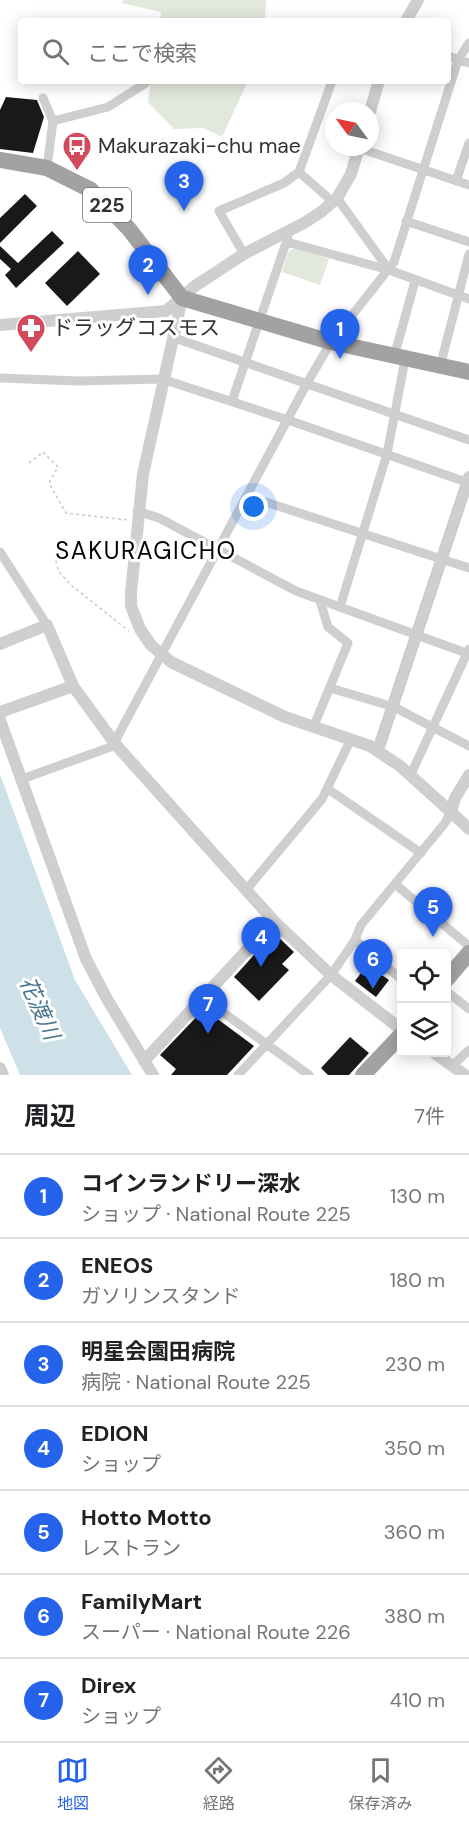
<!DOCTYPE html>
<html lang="ja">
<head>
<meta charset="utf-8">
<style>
	body { margin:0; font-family:"DM Sans","Noto Sans JP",sans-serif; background:#f2f2f2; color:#202124 }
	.controls { position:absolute; right:18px; bottom:18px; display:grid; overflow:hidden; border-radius:6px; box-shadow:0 3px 15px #0003 }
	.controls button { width:54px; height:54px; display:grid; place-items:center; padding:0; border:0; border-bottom:2px solid #e0e0e0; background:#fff; color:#202124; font:30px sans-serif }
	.compass { position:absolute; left:325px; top:102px; width:54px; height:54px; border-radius:50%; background:#fff; box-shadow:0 3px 15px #0003; rotate:303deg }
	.you { position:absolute; left:254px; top:507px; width:21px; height:21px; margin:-15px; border:4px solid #fff; border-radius:50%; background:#1a73e8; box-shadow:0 0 0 9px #1a73e833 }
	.badge { display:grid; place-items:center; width:39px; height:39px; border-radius:50%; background:#2563eb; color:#fff; font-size:20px; font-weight:700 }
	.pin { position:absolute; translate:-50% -50px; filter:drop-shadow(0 2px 3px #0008) }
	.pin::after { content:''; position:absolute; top:32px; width:21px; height:18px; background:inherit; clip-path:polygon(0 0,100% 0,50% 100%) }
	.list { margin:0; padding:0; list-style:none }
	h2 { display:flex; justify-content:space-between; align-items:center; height:78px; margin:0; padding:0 24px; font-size:26px }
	h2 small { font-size:20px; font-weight:400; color:#757577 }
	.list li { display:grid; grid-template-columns:39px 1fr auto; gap:18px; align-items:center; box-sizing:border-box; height:84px; padding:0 24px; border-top:2px solid #e0e0e0 }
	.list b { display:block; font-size:22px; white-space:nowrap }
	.list p { margin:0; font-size:20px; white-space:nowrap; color:#757577 }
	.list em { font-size:20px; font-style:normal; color:#757577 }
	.icon { flex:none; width:33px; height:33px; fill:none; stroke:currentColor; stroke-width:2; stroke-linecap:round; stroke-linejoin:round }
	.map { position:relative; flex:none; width:469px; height:1075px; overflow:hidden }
	.search { position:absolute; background:#fff; box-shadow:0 3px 15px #0003; left:18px; right:18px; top:18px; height:66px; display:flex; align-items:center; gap:15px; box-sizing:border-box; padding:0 21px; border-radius:6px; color:#757577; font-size:22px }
	.sheet { height:666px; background:#fff }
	nav { display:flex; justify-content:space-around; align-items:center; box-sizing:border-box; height:84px; border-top:2px solid #e0e0e0; background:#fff; font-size:16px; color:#757577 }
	nav a { display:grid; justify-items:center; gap:3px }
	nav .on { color:#2563eb }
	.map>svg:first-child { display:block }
</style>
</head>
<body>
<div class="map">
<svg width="469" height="1075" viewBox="0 0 469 1075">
	<rect width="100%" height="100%" fill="#fff"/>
	<!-- green -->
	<path fill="#e3e8dc" d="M124,0H266L265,21H160L161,12L121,3Z
		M151,81H248L222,137L203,128L174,129L148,102Z
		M295,248L329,259L320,285L282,272L288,252Z"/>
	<!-- water -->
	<path fill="#cee0e8" d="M0,774L75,980L132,1075H20L0,1028Z"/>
	<!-- building -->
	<path fill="#191919" d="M6,97L37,100L44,117L33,153L0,149V110Z
		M25,194L37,206L0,243V218Z
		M52,231L64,243L16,288L5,275L11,269L0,259V246L18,263Z
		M78,251L100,274L67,306L45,283Z
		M274,933L294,952L282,964L289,970L259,1001L234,977Z
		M367,965L389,980L376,997L355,981Z
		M204,1009L254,1046L227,1075H171L176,1069L160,1055Z
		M350,1037L369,1053L349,1075H328L321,1068Z"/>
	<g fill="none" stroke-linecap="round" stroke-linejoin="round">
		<!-- path -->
		<path stroke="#c9c9c9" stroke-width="1.5" stroke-dasharray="3 3" stroke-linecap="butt" d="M29,463L43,452L58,467L49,483L66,513L128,520
			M54,555L59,572L72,586L129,631"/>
		<!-- minor -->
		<path stroke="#cfcfcf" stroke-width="9" d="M448,56L469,63
			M43,98L53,121L47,168
			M53,121L108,107L146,83
			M359,148L469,185
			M299,172L333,202
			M456,181L469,143
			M337,198L389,270
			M406,221L469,242
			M287,242L389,270L469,299
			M244,254L219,211L284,183L299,172L332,81
			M172,337L469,440
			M394,357L415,281
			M440,367L469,254
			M0,378L78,381L162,379L288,420L469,483
			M232,401L288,237
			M247,496L469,568
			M137,511L159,518L296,591L469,654
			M0,552L47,625
			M340,607L387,454L405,360
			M330,688L394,707L469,746
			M313,728L348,643L328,627L320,601
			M114,743L306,385L331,342L394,262L458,60L469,43
			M411,774L469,649
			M22,779L116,745
			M328,789L421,853
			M395,884L469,946
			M246,890L322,799L351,739
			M355,940L402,980
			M446,991L469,1009
			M202,997L309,1075
			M452,1066L469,1050
			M238,1075L331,975L355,940L361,925L445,823L451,812"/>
		<!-- tertiary -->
		<path stroke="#cfcfcf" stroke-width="12" d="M406,21L418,0
			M370,111L379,81
			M182,298L143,474L131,593V606L140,629L151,645L171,662L285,717L370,746L400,766L451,812
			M0,325L166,311L195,286L244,254L304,223L321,212L337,198L351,174L359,147
			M0,644L47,625L73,686L116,745L274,921L331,975L402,1030
			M0,712L73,686
			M0,720L86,959L107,999L153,1075
			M378,750L469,477
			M469,775L455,798L451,812L469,829
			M433,1052L465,1075
			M144,1061L274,921
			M0,1068L3,1075"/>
		<!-- trunk -->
		<path stroke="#a2a2a2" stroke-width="16" d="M0,160L47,168L91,190L129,229L182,298L331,342L469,372
			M446,980L469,953
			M363,1075L402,1034"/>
	</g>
	<!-- icons -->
	<defs>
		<g id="bus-pin" transform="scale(1.5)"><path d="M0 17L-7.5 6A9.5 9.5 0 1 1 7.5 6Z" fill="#d44a5d" stroke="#fff"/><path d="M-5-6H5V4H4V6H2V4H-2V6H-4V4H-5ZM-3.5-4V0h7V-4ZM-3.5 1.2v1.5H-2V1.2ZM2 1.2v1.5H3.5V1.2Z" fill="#fff"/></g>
		<g id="pharmacy-pin" transform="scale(1.5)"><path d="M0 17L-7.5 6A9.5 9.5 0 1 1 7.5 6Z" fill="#d44a5d" stroke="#fff"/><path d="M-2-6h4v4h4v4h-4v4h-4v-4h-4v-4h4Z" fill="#fff"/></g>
	</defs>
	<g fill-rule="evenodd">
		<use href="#bus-pin" x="77" y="146"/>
		<use href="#pharmacy-pin" x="31" y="328"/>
	</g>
	<g text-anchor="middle" stroke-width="6" stroke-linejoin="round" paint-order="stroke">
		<!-- shield labels -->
		<rect fill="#fff" stroke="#707070" stroke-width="1.5" x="83" y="188" width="48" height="34" rx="4.5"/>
		<g font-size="20" font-weight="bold" fill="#323232">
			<text x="107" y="212">225</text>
		</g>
		<!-- poi labels -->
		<g font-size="21" fill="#323232" stroke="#fff" text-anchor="start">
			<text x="98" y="153">Makurazaki-chu mae</text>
			<text x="52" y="335">ドラッグコスモス</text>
		</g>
		<!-- water labels -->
		<g font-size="22" font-style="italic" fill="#48778d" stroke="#fff">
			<text transform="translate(40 1008) rotate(66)" y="8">花渡川</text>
		</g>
		<!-- quarter labels -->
		<g font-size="24" letter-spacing="1.5" fill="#000" stroke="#fff">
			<text x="146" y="559">SAKURAGICHO</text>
		</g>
	</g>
</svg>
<div class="controls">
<button><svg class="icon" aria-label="locate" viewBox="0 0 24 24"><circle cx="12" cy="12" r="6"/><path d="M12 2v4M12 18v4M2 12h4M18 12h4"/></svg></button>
<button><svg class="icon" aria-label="layers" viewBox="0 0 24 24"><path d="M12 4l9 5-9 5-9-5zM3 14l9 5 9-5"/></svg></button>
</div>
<svg class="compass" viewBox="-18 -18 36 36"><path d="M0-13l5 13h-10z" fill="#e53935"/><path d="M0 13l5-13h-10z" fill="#757577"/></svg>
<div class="you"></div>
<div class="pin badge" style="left:340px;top:359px">1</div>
<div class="pin badge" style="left:148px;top:295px">2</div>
<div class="pin badge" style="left:184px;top:211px">3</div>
<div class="pin badge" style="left:261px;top:967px">4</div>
<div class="pin badge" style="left:433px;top:937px">5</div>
<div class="pin badge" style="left:373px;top:989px">6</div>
<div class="pin badge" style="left:208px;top:1034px">7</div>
<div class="search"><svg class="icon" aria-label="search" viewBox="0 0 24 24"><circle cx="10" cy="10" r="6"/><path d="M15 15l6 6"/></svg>ここで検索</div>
</div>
<section class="sheet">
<h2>周辺<small>7件</small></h2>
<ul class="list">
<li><span class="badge">1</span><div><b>コインランドリー深水</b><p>ショップ · National Route 225</p></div><em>130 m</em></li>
<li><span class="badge">2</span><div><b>ENEOS</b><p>ガソリンスタンド</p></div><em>180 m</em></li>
<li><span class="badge">3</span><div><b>明星会園田病院</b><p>病院 · National Route 225</p></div><em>230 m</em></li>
<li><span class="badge">4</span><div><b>EDION</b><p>ショップ</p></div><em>350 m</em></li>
<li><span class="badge">5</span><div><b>Hotto Motto</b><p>レストラン</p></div><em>360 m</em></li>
<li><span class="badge">6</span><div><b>FamilyMart</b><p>スーパー · National Route 226</p></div><em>380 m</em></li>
<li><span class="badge">7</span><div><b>Direx</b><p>ショップ</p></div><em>410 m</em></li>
</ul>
</section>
<nav>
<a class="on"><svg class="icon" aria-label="map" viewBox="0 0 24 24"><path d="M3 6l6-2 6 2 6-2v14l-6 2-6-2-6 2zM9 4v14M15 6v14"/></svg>地図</a>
<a><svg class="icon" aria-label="directions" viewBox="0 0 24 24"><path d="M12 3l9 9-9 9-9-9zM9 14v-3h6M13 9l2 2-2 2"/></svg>経路</a>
<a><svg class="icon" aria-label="saved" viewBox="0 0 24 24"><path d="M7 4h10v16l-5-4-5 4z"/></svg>保存済み</a>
</nav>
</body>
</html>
